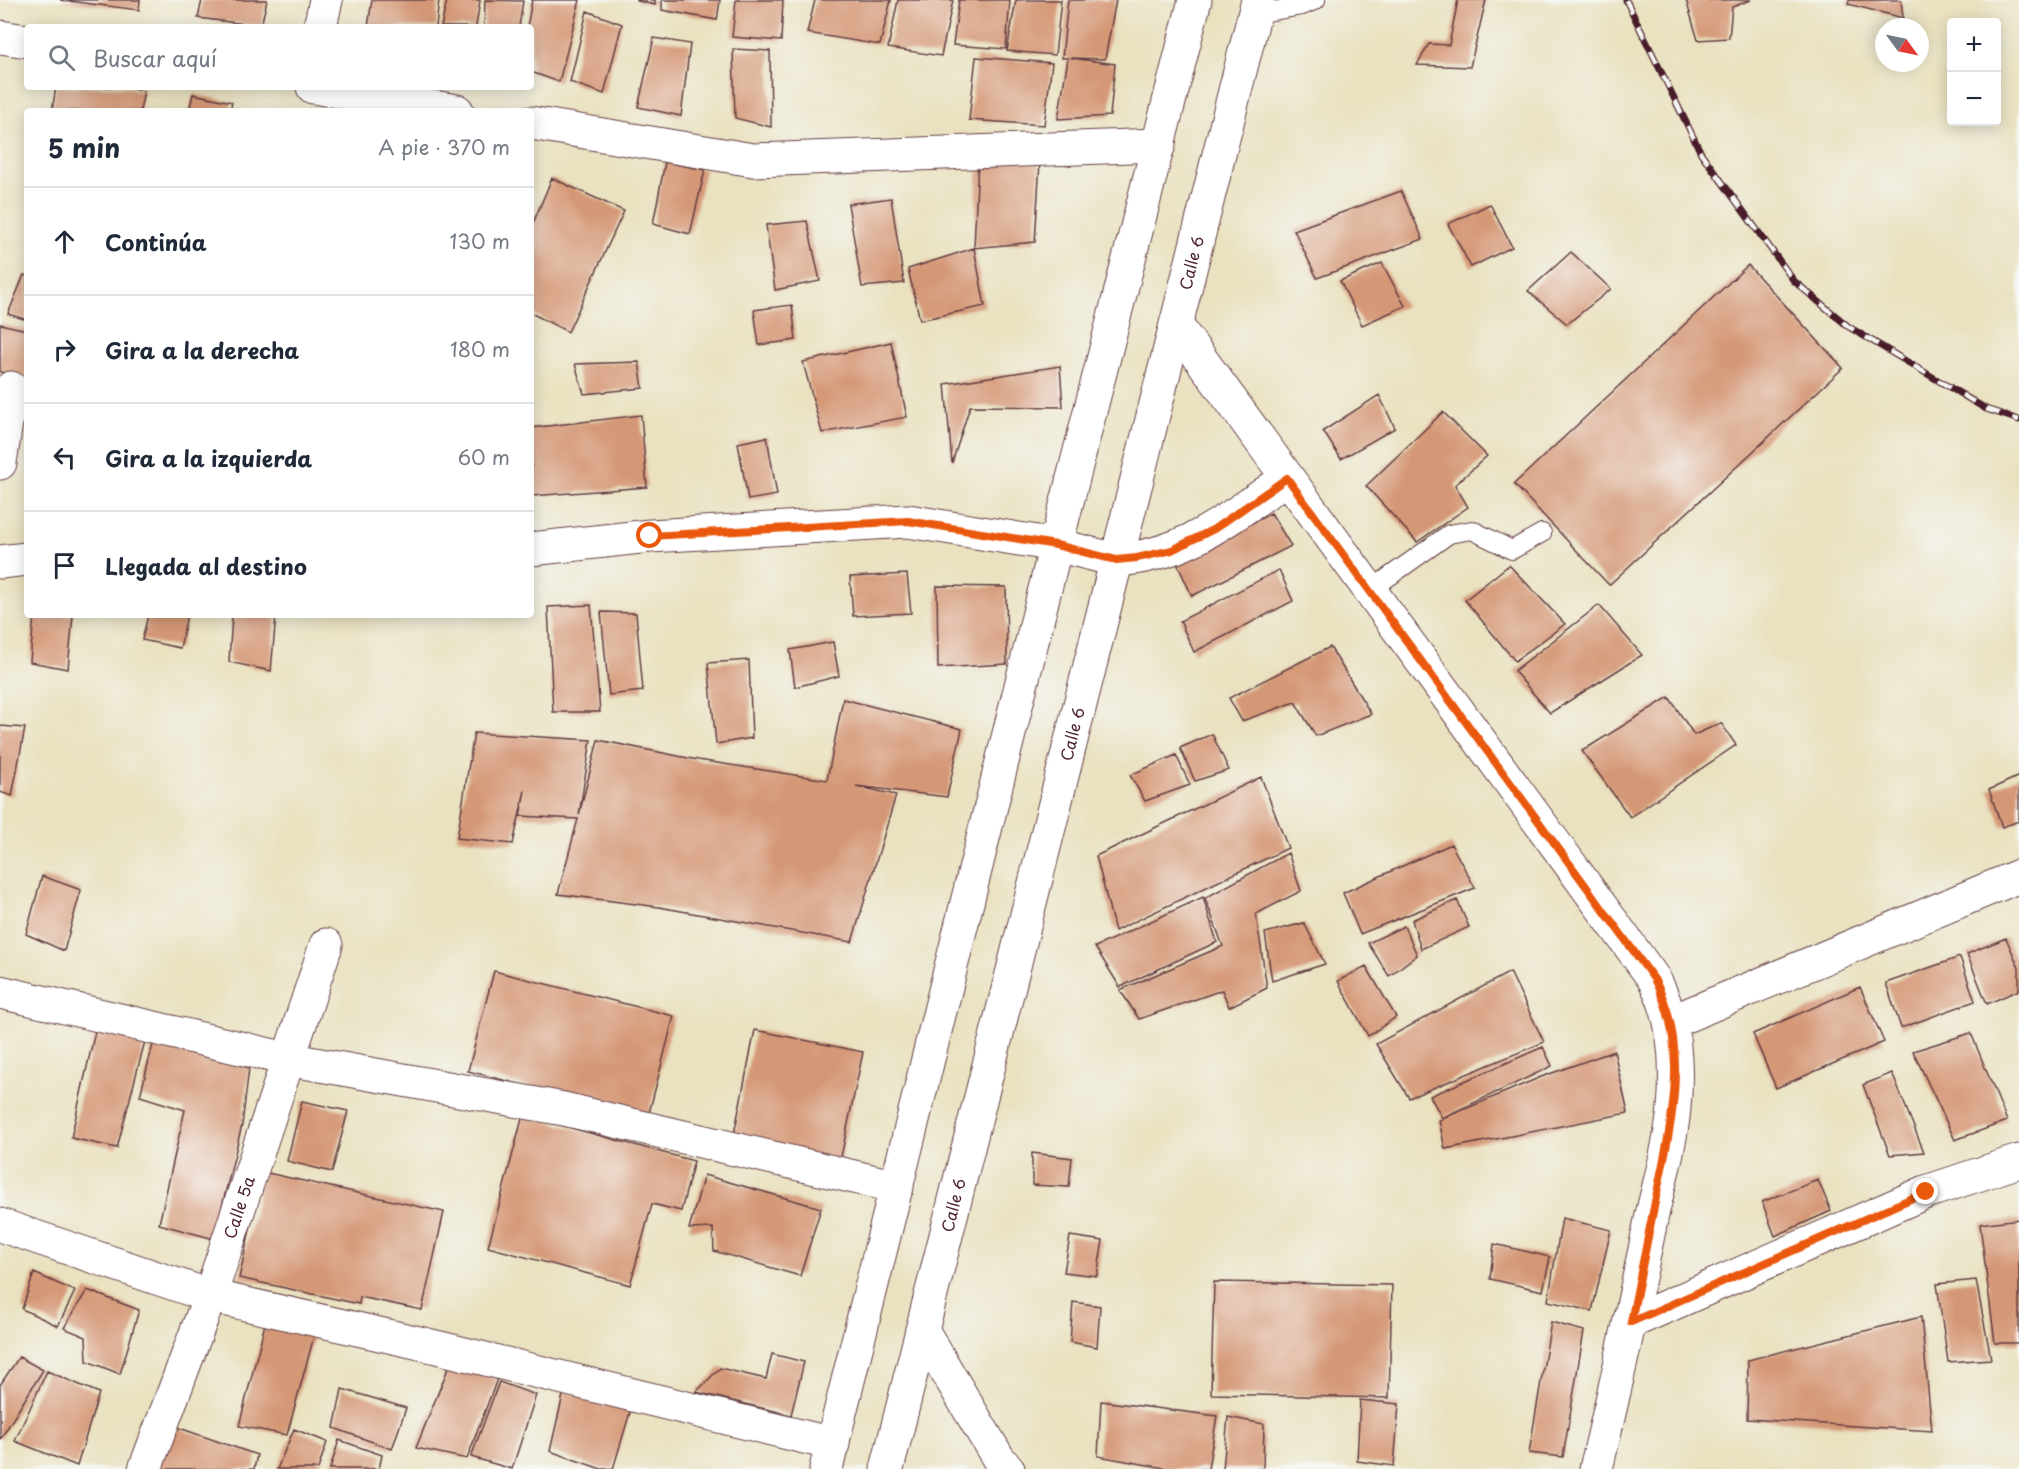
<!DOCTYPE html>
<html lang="es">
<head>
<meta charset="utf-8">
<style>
	body { margin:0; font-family:"Playpen Sans",sans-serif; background:#f2f2f3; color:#1f2937 }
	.controls { position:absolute; right:18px; top:18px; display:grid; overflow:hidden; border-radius:6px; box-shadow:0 3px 15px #0003 }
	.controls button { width:54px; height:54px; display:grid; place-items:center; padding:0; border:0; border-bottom:2px solid #e0e1e3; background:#fff; color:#1f2937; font:30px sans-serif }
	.compass { position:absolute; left:1875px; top:18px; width:54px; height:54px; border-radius:50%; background:#fff; box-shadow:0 3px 15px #0003; rotate:123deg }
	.stop { position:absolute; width:18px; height:18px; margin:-14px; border:4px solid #ea580c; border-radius:50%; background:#fff }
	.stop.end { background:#ea580c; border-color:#fff; box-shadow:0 2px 6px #0008 }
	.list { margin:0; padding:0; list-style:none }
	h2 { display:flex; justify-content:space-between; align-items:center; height:78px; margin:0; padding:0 24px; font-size:26px }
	h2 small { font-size:20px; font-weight:400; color:#747a83 }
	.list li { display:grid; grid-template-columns:39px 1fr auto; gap:18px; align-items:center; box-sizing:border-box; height:108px; padding:0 24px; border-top:2px solid #e0e1e3 }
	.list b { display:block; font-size:22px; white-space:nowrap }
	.list em { font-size:20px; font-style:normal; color:#747a83 }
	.icon { flex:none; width:33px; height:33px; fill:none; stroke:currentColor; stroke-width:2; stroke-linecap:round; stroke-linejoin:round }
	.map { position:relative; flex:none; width:2019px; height:1469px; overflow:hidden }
	.search { position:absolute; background:#fff; box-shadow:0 3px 15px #0003; left:24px; top:24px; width:510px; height:66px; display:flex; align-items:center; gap:15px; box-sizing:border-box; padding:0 21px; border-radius:6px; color:#747a83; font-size:22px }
	.panel { position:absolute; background:#fff; box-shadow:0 3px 15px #0003; left:24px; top:108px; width:510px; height:510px; border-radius:6px }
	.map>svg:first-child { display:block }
</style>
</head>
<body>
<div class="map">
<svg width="2019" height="1469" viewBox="0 0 2019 1469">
	<rect width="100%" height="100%" fill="#f6f6f2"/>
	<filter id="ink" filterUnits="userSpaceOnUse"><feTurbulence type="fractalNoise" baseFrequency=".0167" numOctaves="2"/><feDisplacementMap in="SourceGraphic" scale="12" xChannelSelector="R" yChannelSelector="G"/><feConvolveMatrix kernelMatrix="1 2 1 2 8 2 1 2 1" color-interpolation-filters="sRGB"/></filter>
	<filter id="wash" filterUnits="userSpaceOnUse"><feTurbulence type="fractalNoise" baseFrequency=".008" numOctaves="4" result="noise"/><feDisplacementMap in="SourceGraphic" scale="24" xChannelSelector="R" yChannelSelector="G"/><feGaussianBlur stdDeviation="1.35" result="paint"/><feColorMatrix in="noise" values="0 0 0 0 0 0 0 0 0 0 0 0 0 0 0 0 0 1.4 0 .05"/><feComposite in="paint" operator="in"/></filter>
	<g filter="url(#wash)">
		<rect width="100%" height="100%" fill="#e9e1bf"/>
		<g id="blocks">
			<!-- building -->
			<path fill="#d59877" d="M60,0H140L139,10Z
				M202,0H267L261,26L198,18Z
				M372,0H439L436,27H368Z
				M447,0H480L476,27H441Z
				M485,0L523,1L519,27H484Z
				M532,0H580L559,82L531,72V27H527Z
				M637,0H655V5L637,1Z
				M662,0H720L717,20L662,10Z
				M736,0H783L781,41L732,37Z
				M815,0H891L880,45L807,33Z
				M898,0H953L941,56L888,48Z
				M959,0H1010L1006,49L953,45Z
				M1016,0H1061L1055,55L1007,51Z
				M1068,0H1116L1105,59L1071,58L1115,64L1110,116L1058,119L1068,58H1062Z
				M1458,0H1486L1470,67L1417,65L1429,44L1449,45Z
				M1686,0H1751L1732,7L1729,38L1698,40Z
				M1849,0H1901L1903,18L1848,4Z
				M587,11L622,24L604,94L570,82Z
				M654,38L690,44L681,116L638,107Z
				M733,49L770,51L771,127L735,118Z
				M976,57L1052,63L1044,125L969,120Z
				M56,87H123L144,91L140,111H52Z
				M193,94L232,102L230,111H189Z
				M978,160L1040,162L1035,242L974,248Z
				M665,162L705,170L690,234L653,224Z
				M552,178L624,211L568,332L531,313V228Z
				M1401,191L1423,239L1317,278L1294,230Z
				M891,198L904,283L862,287L848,204Z
				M1490,204L1512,247L1471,267L1448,224Z
				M807,221L820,281L775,290L766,225Z
				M974,248L985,306L920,320L908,269Z
				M1571,252L1611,289L1567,324L1528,291Z
				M1382,263L1405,306L1362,325L1340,281Z
				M1748,265L1843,368L1609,585L1514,484Z
				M24,275L27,276V320L8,314Z
				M792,305L796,340L759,345L754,310Z
				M0,324L27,330V378L0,372Z
				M891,342L907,417L822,433L803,362Z
				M639,362L643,388L584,394L575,364Z
				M1060,366L1063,407L970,406L952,463L945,384Z
				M1379,395L1395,428L1341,459L1323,431Z
				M1443,412L1487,456L1455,485L1468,507L1417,542L1366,486Z
				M641,415L647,487L532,496L531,428Z
				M767,437L777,495L748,500L738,443Z
				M1271,513L1291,546L1192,596L1177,563Z
				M1509,565L1565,624L1515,661L1465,600Z
				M1279,570L1293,601L1194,652L1180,621Z
				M907,574L911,613L853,616L850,577Z
				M937,586L1006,587L1007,664L938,668Z
				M591,605L600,712H553L548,607Z
				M1599,605L1642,655L1550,713L1514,671Z
				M601,612L636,613L643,691L609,695Z
				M34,615H73L68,669L30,662Z
				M148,615H187L180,648L142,640Z
				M232,615H276L271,671L229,662Z
				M833,642L839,676L795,687L790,650Z
				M1330,647L1371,714L1316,736L1295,702L1242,721L1229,698Z
				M749,660L752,738L716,744L708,663Z
				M1669,697L1694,735L1721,723L1736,745L1630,817L1582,751Z
				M843,699L962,729L947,797L856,786L896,795L852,942L659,907L558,894L578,819L520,816L525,790L513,844L457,838L474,733L591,740L579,815L598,740L698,760L827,780Z
				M0,726L25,728L12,796L0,792Z
				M1212,734L1229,770L1195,781L1180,748Z
				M1176,755L1190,785L1145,801L1130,775Z
				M2019,776V821L2002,827L1989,790Z
				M1261,777L1288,848L1115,931L1096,856Z
				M1451,844L1475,888L1360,934L1343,893Z
				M1288,853L1301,891L1256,914L1267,988L1229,1007L1222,990L1139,1019L1120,990L1223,946L1205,898Z
				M42,876L81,890L64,951L26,934Z
				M1203,897L1217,942L1120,987L1095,947Z
				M1457,900L1469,927L1421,949L1412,920Z
				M1304,923L1325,964L1272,981L1265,933Z
				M1404,926L1417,955L1389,976L1368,943Z
				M2006,938L2019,968V990L1987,1004L1967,954Z
				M1960,957L1975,1001L1901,1028L1886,983Z
				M1366,966L1396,1017L1368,1036L1338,981Z
				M494,971L674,1016L648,1117L468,1071Z
				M1510,972L1544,1042L1409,1098L1376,1044Z
				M1860,987L1884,1042L1776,1088L1753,1034Z
				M96,1027L145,1041L117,1148L71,1138Z
				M755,1030L863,1052L840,1162L733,1139Z
				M1971,1033L2007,1121L1955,1140L1913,1051Z
				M153,1044L200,1052L249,1068L242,1125L214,1239L159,1224L185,1110L140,1096Z
				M1543,1047L1552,1066L1442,1118L1430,1096Z
				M1614,1051L1628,1113L1445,1149L1439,1120L1541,1077Z
				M1892,1073L1924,1152L1890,1155L1863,1085Z
				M302,1101L348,1111L332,1172L287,1161Z
				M523,1115L694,1161L681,1211L652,1204L630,1285L488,1247Z
				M1032,1153L1072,1158L1069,1187L1032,1185Z
				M263,1172L444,1212L422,1310L360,1297L359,1304L239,1278Z
				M704,1175L821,1208L800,1276L714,1251L713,1228L689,1229Z
				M1818,1180L1831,1211L1775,1236L1762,1202Z
				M1562,1218L1611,1230L1592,1311L1548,1301Z
				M2019,1219V1343H1995L1980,1224Z
				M1070,1236L1103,1241L1097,1276L1064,1272Z
				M1494,1244L1550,1257L1543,1291L1490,1279Z
				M34,1273L75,1291L58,1326L22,1309Z
				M1976,1280L1991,1359L1948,1362L1937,1284Z
				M1214,1282L1392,1285L1389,1398L1211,1394Z
				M87,1290L139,1310L120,1374L87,1361L86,1337L64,1328Z
				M1073,1302L1100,1306L1097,1347L1070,1342Z
				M267,1316L316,1329L287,1435L239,1426Z
				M1921,1317L1932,1431L1747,1419L1748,1360Z
				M1551,1322L1584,1331L1563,1457L1529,1453Z
				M772,1354L804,1362L791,1415L696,1392L720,1368L766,1379Z
				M19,1357L43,1370L0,1440V1385Z
				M449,1366L497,1379L467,1459L416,1448Z
				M47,1371L99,1393L77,1466L15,1441Z
				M499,1382L536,1395L512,1469L471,1457Z
				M342,1389L406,1408L392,1449L334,1428Z
				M564,1391L631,1409L613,1469H601L550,1451Z
				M1360,1400L1399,1404L1394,1466L1357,1461Z
				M1101,1401L1217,1416L1208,1469H1170L1098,1456Z
				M1228,1417L1264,1424L1263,1469H1223Z
				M165,1423L257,1455L254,1469H152Z
				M294,1429L327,1442L318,1469H277Z
				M339,1440L382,1455L379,1469H330Z"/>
		</g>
	</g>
	<g filter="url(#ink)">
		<use href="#blocks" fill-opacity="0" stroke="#623c41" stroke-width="1.5"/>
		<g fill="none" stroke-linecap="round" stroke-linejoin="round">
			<!-- lane casing -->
			<g stroke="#623c41" stroke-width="20">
				<path id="lane" d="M1255,14L1302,6L1316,0
					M1369,591L1449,534L1472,530L1512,550L1542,533"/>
			</g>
			<!-- street casing -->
			<g stroke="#623c41" stroke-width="35">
				<g id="street">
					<path d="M320,27L326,0"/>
					<path d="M0,463L11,388"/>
					<path d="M531,549L650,536L908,521L1056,545L1116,560"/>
					<path d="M0,562L27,559"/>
					<path d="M0,992L287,1059L564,1109L897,1187"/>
					<path d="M0,1225L210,1296L424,1344L833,1444"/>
					<path d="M1631,1322L1926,1192L2019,1161"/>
					<path d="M922,1330L1000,1461L1008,1469"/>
					<path id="s1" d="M145,1469L210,1296L326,945"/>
				</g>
			</g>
			<!-- secondary casing -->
			<g stroke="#623c41" stroke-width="35">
				<path id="secondary" d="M0,37L27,41
					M313,87L457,111
					M531,123L753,160L1159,145
					M1176,325L1654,979C1675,1017 1678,1064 1674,1108C1671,1143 1660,1180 1652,1215C1635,1300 1616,1385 1596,1469
					M1116,560C1188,555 1230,517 1287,478
					M1671,1022L2019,876"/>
			</g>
			<!-- highway casing -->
			<g stroke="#623c41" stroke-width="35">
				<g id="highway">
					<path d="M826,1469L1056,545L1195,0"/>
					<path id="s2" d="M887,1469L1258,0"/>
				</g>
			</g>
			<!-- lane -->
			<use href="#lane" stroke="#fff" stroke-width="18"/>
			<!-- street -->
			<use href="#street" stroke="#fff" stroke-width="33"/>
			<!-- secondary -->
			<use href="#secondary" stroke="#fff" stroke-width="33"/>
			<!-- highway -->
			<use href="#highway" stroke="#fff" stroke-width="33"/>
			<!-- rail casing -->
			<g stroke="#4a1f2b" stroke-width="7">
				<path id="rail" d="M1626,0L1701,153L1794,281L1849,327L1986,409L2019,420"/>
			</g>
			<!-- rail -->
			<use href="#rail" stroke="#f6f6f2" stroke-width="4.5" stroke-dasharray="14" stroke-linecap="butt"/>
		</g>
	</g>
	<g fill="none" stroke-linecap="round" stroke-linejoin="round" filter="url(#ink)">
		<!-- route -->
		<path stroke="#ea580c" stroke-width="8" d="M650,536L908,521L1056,545L1116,560L1137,558L1172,550L1214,529L1287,478L1654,979C1691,1046 1671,1126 1656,1197C1648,1239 1639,1280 1631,1322L1926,1192"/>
	</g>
	<g text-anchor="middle" stroke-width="6" stroke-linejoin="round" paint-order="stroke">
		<!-- street labels -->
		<g font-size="16" fill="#4a1f2b" stroke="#f6f6f2">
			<text dy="6" stroke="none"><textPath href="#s2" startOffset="1244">Calle 6</textPath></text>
			<text dy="6" stroke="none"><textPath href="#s2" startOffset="758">Calle 6</textPath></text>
			<text dy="6" stroke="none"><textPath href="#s2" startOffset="272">Calle 6</textPath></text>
			<text dy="6" stroke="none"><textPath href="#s1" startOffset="278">Calle 5a</textPath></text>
		</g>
	</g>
</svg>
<div class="controls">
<button>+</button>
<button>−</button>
</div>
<svg class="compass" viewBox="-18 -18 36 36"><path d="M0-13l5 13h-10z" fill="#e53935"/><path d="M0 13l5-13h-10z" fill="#747a83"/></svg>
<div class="stop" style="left:650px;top:536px"></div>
<div class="stop end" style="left:1926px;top:1192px"></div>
<div class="search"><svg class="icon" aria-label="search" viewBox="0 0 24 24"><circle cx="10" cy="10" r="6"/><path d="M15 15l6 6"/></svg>Buscar aquí</div>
<section class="panel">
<h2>5 min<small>A pie · 370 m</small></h2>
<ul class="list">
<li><svg class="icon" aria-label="ahead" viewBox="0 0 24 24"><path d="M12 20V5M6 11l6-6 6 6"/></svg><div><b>Continúa</b></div><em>130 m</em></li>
<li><svg class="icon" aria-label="right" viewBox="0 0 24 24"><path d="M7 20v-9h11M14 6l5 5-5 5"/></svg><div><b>Gira a la derecha</b></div><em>180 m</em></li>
<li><svg class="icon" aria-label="left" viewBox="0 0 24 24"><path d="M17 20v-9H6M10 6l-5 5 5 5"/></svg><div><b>Gira a la izquierda</b></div><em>60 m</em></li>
<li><svg class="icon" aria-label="arrive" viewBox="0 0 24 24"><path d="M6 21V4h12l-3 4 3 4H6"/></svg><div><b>Llegada al destino</b></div></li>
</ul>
</section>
</div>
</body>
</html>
